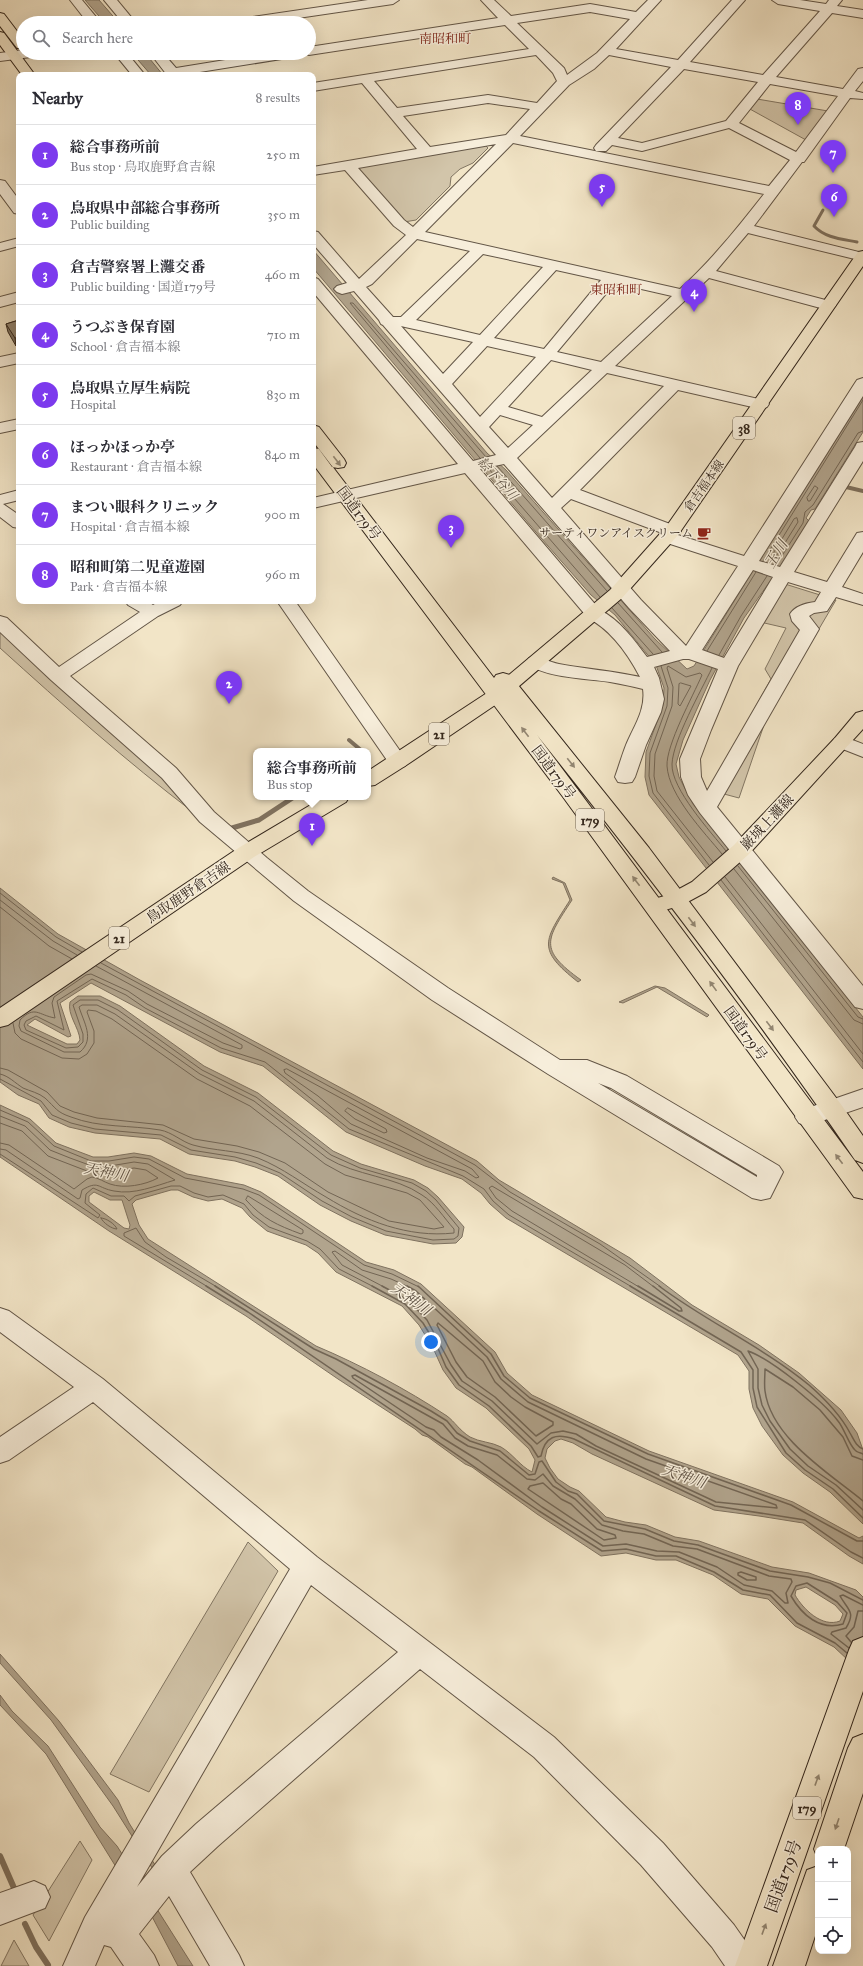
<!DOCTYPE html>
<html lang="en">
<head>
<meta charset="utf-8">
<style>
	body { margin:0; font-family:"IM FELL Great Primer","Noto Serif JP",serif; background:#f2f2f3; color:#2b2b33 }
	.controls { position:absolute; right:12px; bottom:12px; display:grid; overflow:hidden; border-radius:8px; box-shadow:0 4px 16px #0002 }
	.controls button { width:36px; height:36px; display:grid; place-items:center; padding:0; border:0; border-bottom:1px solid #e1e1e2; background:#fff; color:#2b2b33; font:20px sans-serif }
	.you { position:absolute; left:431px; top:1342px; width:14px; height:14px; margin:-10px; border:3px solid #fff; border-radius:50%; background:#1a73e8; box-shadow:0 0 0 6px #1a73e833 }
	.badge { display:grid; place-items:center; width:26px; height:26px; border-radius:50%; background:#7c3aed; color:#fff; font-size:13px; font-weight:700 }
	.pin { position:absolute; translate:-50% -33px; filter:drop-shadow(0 1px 2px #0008) }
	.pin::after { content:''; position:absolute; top:21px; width:14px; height:12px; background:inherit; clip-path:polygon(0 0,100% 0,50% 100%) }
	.popup { position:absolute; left:253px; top:748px; width:118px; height:52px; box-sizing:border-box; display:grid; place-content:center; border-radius:8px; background:#fff; filter:drop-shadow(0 1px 3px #0005); font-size:13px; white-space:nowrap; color:#7c7c81 }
	.popup b { font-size:15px; color:#2b2b33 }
	.popup::after { content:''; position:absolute; left:50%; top:100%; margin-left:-8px; border:8px solid transparent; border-top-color:#fff }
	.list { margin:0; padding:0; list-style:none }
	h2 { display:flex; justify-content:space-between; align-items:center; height:52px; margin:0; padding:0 16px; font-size:17px }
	h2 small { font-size:13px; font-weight:400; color:#7c7c81 }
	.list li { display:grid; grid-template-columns:26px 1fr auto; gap:12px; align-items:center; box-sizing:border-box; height:60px; padding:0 16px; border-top:1px solid #e1e1e2 }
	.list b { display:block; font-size:15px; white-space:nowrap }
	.list p { margin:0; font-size:13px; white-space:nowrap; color:#7c7c81 }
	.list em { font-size:13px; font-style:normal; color:#7c7c81 }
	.icon { flex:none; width:22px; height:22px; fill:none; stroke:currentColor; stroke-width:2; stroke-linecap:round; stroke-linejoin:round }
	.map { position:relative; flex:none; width:863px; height:1966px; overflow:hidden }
	.search { position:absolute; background:#fff; box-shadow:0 4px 16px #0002; left:16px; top:16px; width:300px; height:44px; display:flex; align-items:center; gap:10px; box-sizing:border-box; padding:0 14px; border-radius:22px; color:#7c7c81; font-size:15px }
	.panel { position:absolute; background:#fff; box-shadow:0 4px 16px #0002; left:16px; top:72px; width:300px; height:532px; border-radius:8px }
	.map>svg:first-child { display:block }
</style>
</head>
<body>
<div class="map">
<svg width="863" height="1966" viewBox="0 0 863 1966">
	<rect width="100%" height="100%" fill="#f2e5c7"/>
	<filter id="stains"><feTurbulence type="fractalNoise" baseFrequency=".005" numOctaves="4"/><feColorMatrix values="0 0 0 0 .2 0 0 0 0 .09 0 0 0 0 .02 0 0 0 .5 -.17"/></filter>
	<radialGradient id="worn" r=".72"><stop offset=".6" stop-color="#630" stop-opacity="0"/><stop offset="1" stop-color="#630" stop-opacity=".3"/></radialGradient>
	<!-- green -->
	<path fill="#d2c5aa" stroke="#827663" d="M757,99L828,111L806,140L748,108Z
		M485,145L488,148L473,163L460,169L451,177L450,186L416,220L404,222L354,168Z
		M785,584L836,600L766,719L739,798L709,790L771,679L765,669L786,628L760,622Z
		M0,625L167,773L193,812C126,761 63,705 0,648Z
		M248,1542L278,1571L149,1792L110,1774Z
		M80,1841L92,1860L49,1941L33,1915Z
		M14,1940L29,1966H1Z"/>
	<!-- water -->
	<path fill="#b1a48d" stroke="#7f7260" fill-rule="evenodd" d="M85,0H99L119,23H105Z
		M132,53H145L163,75H151Z
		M313,250L487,453L506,470L655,639L687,669L694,666L863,393V432L815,509L811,510L806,518L809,521L783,563L744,618L710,680L683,740L676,764L679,777L693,804L863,1017V1069L649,795L645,777L646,752L663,705L664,688L656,665L615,615L591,595L541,538L313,268Z
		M553,877L565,883L572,900C546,940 538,949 581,980L578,982C536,949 544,941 570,900L563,883L552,879Z
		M0,888L58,934L140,980L477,1161L499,1180L630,1258L692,1305L759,1345L799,1373L841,1410L857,1433L863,1450V1524L830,1492L803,1473L783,1455L762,1426L753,1408L749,1389V1371L738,1355L506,1218L490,1204L481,1193L462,1179L425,1166L346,1132L263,1066L220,1052L91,983L60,1003L71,1036L68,1037L35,1019L27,1025L67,1044H77L80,1040C79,1027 67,1015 70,1002L78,996H100L120,1006L204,1066L258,1093L333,1151L361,1164L414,1180L428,1188L438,1197L464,1227L462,1237L456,1243L433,1244L385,1235L351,1221L320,1205L278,1176L255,1167L235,1161L189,1154L160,1139L95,1133L69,1127L49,1118L39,1104L18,1095L0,1082Z
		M655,986L665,988L709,1015L707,1017L657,987L623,1003L619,1002Z
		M0,1105L30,1119L56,1143L93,1157H108L134,1153L151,1156L187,1174L244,1185L261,1192L366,1262L394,1270L421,1284L495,1352L507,1373L532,1395L649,1451L793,1502L859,1538L863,1536V1564L849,1556L803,1523L759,1516L714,1510L592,1454L573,1443L561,1439L555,1441L547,1449L545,1458L550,1468L558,1479L570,1487L579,1491L606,1517L625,1522L646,1525L675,1537L699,1541L772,1567L809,1573L856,1590L863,1597V1674L834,1647L795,1626L768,1599L741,1594L713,1575L676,1560H656L626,1553L601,1556L537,1514L472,1467L465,1464L428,1437L422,1435L415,1429L338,1379L246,1316L109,1231L0,1157ZM171,1190H178L193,1197L208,1201L222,1199L242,1208L250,1217L267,1231L306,1245L318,1253L336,1272L402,1306L419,1325L433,1348L443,1370L456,1388L486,1408L529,1449L535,1460L532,1472C520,1466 513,1454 501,1447C492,1442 479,1442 470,1437C459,1430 455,1422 447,1416C406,1389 361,1365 316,1346L148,1239L139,1225L132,1204L136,1200ZM94,1192L110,1200H122L130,1225L129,1229L124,1228L89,1202V1196ZM806,1587L835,1605L843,1614L840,1621C822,1628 803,1609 795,1595L796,1590Z
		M0,1654L59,1721L118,1800L129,1823L170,1889L185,1920L113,1806L51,1720L0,1663Z
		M0,1695L12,1711L48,1746L100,1827L117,1846L193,1966H178L147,1907L134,1896L46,1754L0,1705Z"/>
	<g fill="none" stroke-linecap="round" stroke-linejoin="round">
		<!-- shore-far1 -->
		<path stroke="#726554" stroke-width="1" d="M480,458L350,303H353L486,457
			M497,466L607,591
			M488,468L600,597
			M815,486L818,488L810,501H808L807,498Z
			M797,518L798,522L778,554L775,555L774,552L794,519Z
			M763,561L863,400
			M776,565L803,523L805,512L813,505L858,433L863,431
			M618,603L662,652
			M612,608L653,654
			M707,651L756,572
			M719,655L741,616L767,576
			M661,666L668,688L667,706L650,753L649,776L653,793L709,865
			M712,668C701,691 673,740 672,764C671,789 711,832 726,851
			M681,683L691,686L680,706L678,704L679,684Z
			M713,862L657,791L654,776L655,754L672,706L673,687L667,668L668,666L686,677L700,673L702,675C693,696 666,745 667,766C669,796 704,832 722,854
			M738,866L858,1017L863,1019
			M734,869L854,1020L863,1024
			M725,877L863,1054
			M721,880L863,1062
			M0,893L56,937L82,952
			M0,900L53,941L77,955
			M0,907L49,946L72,959
			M101,963L475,1165L510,1192L600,1244L661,1287
			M0,1068L8,1070L47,1092L60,1106L74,1112L97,1118L163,1125L194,1139L237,1146L259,1152L285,1163L328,1192L389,1221L434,1229L444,1227L420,1200L407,1193L345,1175L325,1164L250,1106L197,1079L112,1019L96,1011L88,1010L87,1012L94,1031V1043L87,1054L79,1059L62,1058L21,1039L15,1033L13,1023
			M287,1069L472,1169L479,1177L476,1178L465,1171L427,1158L351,1124L318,1096L285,1073L284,1070Z
			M0,1074C9,1076 15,1083 23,1088C30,1091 39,1093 45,1098C56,1108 56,1112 71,1117C99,1128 131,1125 160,1130C172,1132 182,1142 193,1145C214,1151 237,1150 258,1158C283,1168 303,1184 326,1197C365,1221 408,1238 454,1233V1229C444,1218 435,1203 422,1195C395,1176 356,1176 327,1158L254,1101L200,1074L115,1014L97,1005H82L79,1007C84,1023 95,1039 80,1052H64L21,1031L19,1026L20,1020C35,1005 38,1015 55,1018L52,1003L54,997L86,975L91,974L128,991L147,1004L223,1043L240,1049L242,1048V1045L96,966
			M0,1079L41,1101L52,1115L71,1123L95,1129L161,1135L191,1150L235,1157L256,1163L280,1173L322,1201L352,1217L386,1231L433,1240L454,1239L458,1236L459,1228L436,1200L426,1191L412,1183L360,1168L331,1155L256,1097L202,1070L118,1010L98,1000H80L73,1005L83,1034V1042L78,1047L66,1048L26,1030L24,1025L26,1021L36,1016L64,1030L57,1001L92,979L126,995L145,1008L221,1048L265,1062L349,1129L463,1176L484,1189L493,1201L509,1215L632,1287
			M348,1108L386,1129L387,1132L384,1133L355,1119L345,1111Z
			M0,1110L28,1122L54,1146L91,1161H109L134,1157L149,1159L185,1178L243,1189L259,1195L364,1265L392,1274L419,1287
			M0,1116L25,1126L50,1150L70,1158L92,1166H110L134,1162L148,1164L175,1180C155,1186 134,1195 114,1191C97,1188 99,1180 82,1190L80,1198L78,1199L6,1150L0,1149
			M0,1123L22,1131L48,1156L87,1171L109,1172L134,1168L146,1170L158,1178C145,1185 124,1189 110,1184C104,1182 99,1178 92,1177L87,1179L74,1189L9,1145L0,1143
			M0,1154L98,1218L100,1215L85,1203L86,1194L93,1188L111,1196H124L129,1201L135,1196L171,1186H180L194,1193L208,1197L223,1195L244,1204L253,1215L269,1227L307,1241L320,1249L339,1269L374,1287
			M248,1196L303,1230V1233L301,1234C277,1225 263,1219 246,1200Z
			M101,1218C106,1218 115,1224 117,1229C112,1229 103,1223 101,1218Z
			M208,1287L124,1236V1233L136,1228L145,1242L166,1257L217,1287
			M384,1287L342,1265L332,1252L335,1251L362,1270L391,1279L409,1287
			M639,1287L512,1211L496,1198L489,1188L492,1186L625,1265L654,1287"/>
		<!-- shore -->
		<path stroke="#726554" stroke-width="1.5" d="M206,1286L248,1312L539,1511L602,1551L626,1549L656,1556H676L714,1572L743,1590L770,1595L797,1623L835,1643L847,1653
			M215,1286L314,1349L336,1359L431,1411L447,1421L457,1433L470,1441L500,1451L529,1475L535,1474L539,1462L542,1461L556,1482L568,1491L577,1494L604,1521L645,1529L674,1541L698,1545L770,1571L808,1577L830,1583L863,1600
			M372,1286L405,1304L423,1323L437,1346L446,1367L459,1385L489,1406L531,1446L538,1457L541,1456C545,1436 556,1433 574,1439L715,1506L805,1520L851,1552L863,1558
			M382,1286L408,1300L427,1320L451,1365L462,1381L492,1401L537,1444L551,1433L563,1431L576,1434L596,1446L716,1502L777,1508L776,1505L646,1459L528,1402L501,1379L487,1357L416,1291L407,1286
			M418,1286L491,1354L504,1376L530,1398L648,1454L791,1505L857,1541H863
			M630,1286L741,1352L753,1370V1388L757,1407L786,1453L805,1470L833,1489L863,1518
			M638,1286L679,1311H682L681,1308L653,1286
			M659,1286C707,1322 763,1347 809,1385C825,1399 840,1414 850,1433C854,1440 856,1446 863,1449
			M438,1323L483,1361L495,1382L511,1397L525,1407L553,1422V1425L536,1436L495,1397L467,1377L456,1362L437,1325Z
			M355,1375L443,1424L455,1438L468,1446L497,1455L527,1479L535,1480L543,1474L553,1486L575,1499L602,1525L623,1531L644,1534L673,1546L697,1549L769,1576L791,1579L792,1582L786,1593L788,1603H785L772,1591L744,1585L717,1567L679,1552L657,1551L626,1544L603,1546L542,1507L478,1460L441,1437L434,1430L426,1427L353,1378L352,1376Z
			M863,1454C861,1453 856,1452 855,1450C849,1445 844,1428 838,1421C823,1401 771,1359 748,1351L758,1369V1388L762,1405L770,1421L790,1449L808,1466L836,1485L863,1510
			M863,1460L852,1456L843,1437L820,1410L793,1387L765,1369C765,1376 764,1384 765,1391C771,1438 829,1473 863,1501
			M543,1483L561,1499L571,1504L597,1529L615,1535L616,1538L604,1540L528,1489L530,1486Z
			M741,1572L756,1577V1580H747L738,1575V1573Z
			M807,1583L837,1602L847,1613L843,1624C820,1631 802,1615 791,1596L796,1586Z
			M851,1642L846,1636L854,1627L858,1611H863
			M849,1648L831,1634L832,1632L846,1628C856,1612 848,1610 840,1596L843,1595L863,1605"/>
		<!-- stream-far3 -->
		<path stroke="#7f7260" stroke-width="3" d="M823,210L814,226C825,238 842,239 857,242"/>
		<!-- stream-far2 -->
		<path stroke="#7f7260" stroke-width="4" d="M846,487L863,491
			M349,740L362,751"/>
		<!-- stream-far1 -->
		<path stroke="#7f7260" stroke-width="5" d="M232,828L259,820L294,797"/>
		<!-- stream -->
		<path stroke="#7f7260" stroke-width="6" d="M0,1856L14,1888
			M25,1924L36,1947L48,1965"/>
		<!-- minor casing -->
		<g stroke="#635647" stroke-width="2">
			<path id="minor" d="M70,0H82L101,23H88Z
				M104,0H117L136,23H123Z
				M368,0H399L393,4L264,23H233L239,19Z
				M481,0H494L511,16L590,4L636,12L648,0H661L616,49L678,60L732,0H745L690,62L763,75L820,11L778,4L772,0H800L826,4L829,0H842L837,6L863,10V18L832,13L776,77L843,89L858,69L863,68V81L855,91L863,93V99L850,98L804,162H802L754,226L863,253V261L748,233L716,271L833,302L836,305L833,308L828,310L709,278L615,366L767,401L769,404L767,407L761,409L678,390L580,490L678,527L681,531L678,535L744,556L855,383L857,380L863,378V396L759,561L780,567L855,447L857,443L863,442V461L794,572L827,582L857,533L863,532V552L842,587L863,594V605L836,597L827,611L814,613L809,616L819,629L717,807L863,986V1009L855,1007L700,813L688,795L681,777L680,759L718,669L689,659H683L654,667L659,678L664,699L661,712L646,745L635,777L632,782L625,783L618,782L615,777C619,766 622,755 626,745C634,726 646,710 643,689C632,686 621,684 610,682C591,679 537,677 527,662L529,658C541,655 548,662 559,664C586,669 613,671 640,677C628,654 611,630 588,618L465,473L313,508V498L458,464L313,292V277L318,279L473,461L496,455L383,325L381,324L379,320L354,291L342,294L337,292L334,289L337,286L347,283L313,244V231L318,232L359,279L406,235L394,226L345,170L313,175V167L417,149L362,83L313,91V83L529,49L505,25L309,55L304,53H309V47L498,18ZM590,12L630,19L597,53L567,75L564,68L517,23ZM536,55L553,73L557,81L537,103L488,95L397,108L374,81ZM609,55L671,67L596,145L594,148L596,151H606L612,145L642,151L729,128L790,160L769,186L520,136L569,85L594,69ZM684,69L758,82L726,121L642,143L618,138ZM770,84L838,96L796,152L739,123ZM488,103L530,109L506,135L430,147L403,116ZM513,143L764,194C738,227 712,260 680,289L425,232ZM496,144L413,227L404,220L358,168ZM417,239L470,251L401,317H393L366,287L372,284ZM483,254L543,267L480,335L416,320ZM556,270L601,280L544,349L494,338ZM615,283L672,296L601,362L557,352ZM401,326L405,327L473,342L443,374ZM487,346L536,357L480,417L452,384ZM551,360L592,370L542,417L508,407ZM607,373L664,386L552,498L517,458ZM500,415L533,425L508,448L489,427ZM504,464L629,608L670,651L647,657C633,639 621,621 600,610L480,469ZM571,499L662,533L658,537L661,541L738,566L686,646L641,600L561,508ZM753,570L773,577L724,658L702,650ZM788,582L821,592L815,602C806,603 795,606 790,614L792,621L800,630L707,791L701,777L700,759L711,730L738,666Z
				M23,50V53H37L31,57L0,61V53Z
				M114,53H127L145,75H132Z
				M150,53H163L176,68L269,53H300L294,57L181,75H167Z
				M0,180L5,181L19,200V214L14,213L0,194Z
				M19,238V246L0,251V243Z
				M19,292V302L0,307V297Z
				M19,353V363L0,367V357Z
				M19,419V429L0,433V423Z
				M19,490V500L3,504L19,515V528L13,527L0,517V495Z
				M125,601H147L153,605L160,601H183L180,605L158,616L70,676L176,768L214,812L267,858L308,891L448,988L560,1060H587L627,1076L779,1166L783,1172L770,1198L761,1200L752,1198L548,1074L432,1000L294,901L200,822L162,778L51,680L0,632V616L7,618L59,667L140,612L128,605ZM598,1083L611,1088L757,1175V1177Z
				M277,601H295L405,758L408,762L405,766L398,768L391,766Z
				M842,736L863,744V757L835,746L832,742L835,738Z
				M863,1089V1107L807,1126L799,1123L795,1117L799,1111Z
				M0,1308L9,1311L103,1379L317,1557L554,1737L663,1843L734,1925L755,1955L760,1966H725L712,1947L641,1865L534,1757L420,1669L218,1846L190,1872L239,1955L244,1966H210L169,1896L139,1934L154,1955L159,1966H124L111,1947L104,1945L95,1966H63L85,1917L290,1569L93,1402L9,1460L0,1463V1437L74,1387L0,1332ZM311,1585L398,1652L196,1824L162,1856L137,1887Z
				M34,1881L45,1886L50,1897L45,1908L0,1925V1893Z"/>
		</g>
		<!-- major casing -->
		<g stroke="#33261c" stroke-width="2">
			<path id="major" d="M863,251V266L678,535L622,598L504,699L405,766L375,785L368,786V771L490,691L610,590L666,527L858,252Z
				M863,711V729L748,855L706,892L682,905L655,913L647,911L644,906L647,901L668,895L692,882L734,845L835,738L856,713Z
				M324,797H349L346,802L254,857L8,1025L0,1027V1008L240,847Z"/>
		</g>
		<!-- highway casing -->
		<g stroke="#33261c" stroke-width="2">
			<path id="highway" d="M0,13L4,14L23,39V48H17L0,26Z
				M0,32L4,33L35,75H22L0,45Z
				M313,425L319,427L344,459L346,463L344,467L338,468L332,467L313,441Z
				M313,448L319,449L494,678L496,675L503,673L510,675L649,848L840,1103L863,1136V1163L855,1160C755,1014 647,873 537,735L863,1172V1199L854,1197L828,1161L563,797L313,464Z
				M863,1637V1691L767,1966H735L849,1650L853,1641Z
				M863,1734V1793L844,1849H818V1859L814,1849L848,1748L853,1738Z
				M818,1866V1927L805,1966H773L807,1870Z"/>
		</g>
		<!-- minor -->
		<use href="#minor" fill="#f7eedb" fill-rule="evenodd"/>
		<!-- major -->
		<use href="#major" fill="#f2e5c7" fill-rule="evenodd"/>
		<!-- highway -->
		<use href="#highway" fill="#f2e5c7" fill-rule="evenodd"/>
	</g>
	<!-- wall -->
	<path fill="#817665" stroke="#33261c" d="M19,320L16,346L8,332L6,324Z"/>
	<!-- shaded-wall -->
	<path fill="#696052" stroke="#33261c" d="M19,337V346H16L15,338Z"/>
	<!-- building -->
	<path fill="#968975" stroke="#33261c" d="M19,320V337L15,338L6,324Z"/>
	<!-- one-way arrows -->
	<defs><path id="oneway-solid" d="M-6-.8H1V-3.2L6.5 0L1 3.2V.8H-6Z"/></defs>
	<g fill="#928672">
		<use href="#oneway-solid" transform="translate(337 461) rotate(53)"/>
		<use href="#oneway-solid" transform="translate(525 732) rotate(-127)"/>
		<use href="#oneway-solid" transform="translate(571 763) rotate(51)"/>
		<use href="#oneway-solid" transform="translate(636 881) rotate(-127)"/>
		<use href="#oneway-solid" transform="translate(692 922) rotate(53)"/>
		<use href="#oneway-solid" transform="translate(713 986) rotate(-126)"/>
		<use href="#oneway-solid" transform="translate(770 1026) rotate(53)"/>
		<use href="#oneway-solid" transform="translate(839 1159) rotate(-127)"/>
		<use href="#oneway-solid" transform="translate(817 1780) rotate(-70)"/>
		<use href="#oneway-solid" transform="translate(837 1824) rotate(109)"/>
		<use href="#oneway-solid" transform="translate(764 1929) rotate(-70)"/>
	</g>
	<!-- icons -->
	<defs>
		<g id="cafe-bare" transform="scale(1.08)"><path d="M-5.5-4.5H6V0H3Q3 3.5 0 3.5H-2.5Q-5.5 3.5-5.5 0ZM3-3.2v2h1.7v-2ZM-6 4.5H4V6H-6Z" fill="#8f2418" stroke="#f7eedb" stroke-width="2.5" paint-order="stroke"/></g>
	</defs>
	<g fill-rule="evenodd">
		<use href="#cafe-bare" x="704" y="533"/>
	</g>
	<g text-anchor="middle" stroke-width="3" stroke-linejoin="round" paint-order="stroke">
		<!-- far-street labels -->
		<g font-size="12" fill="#33261c" stroke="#f7eedb">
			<text transform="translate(704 486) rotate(-55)" y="4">倉吉福本線</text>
		</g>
		<!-- far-poi labels -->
		<g font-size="12" fill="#33261c" stroke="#f7eedb" text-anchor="end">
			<text x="693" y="537">サーティワンアイスクリーム</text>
		</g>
		<!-- far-quarter labels -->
		<g font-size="13" fill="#7a1f14" stroke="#f7eedb">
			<text x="445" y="43">南昭和町</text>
			<text x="616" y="294">東昭和町</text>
		</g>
		<!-- shield labels -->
		<g fill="#f7eedb" stroke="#6e6255" stroke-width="1">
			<rect x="733" y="417" width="22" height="22" rx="3"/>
			<rect x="429" y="723" width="20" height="22" rx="3"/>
			<rect x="576" y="809" width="28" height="22" rx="3"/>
			<rect x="109" y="927" width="20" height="22" rx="3"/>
			<rect x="793" y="1797" width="28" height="22" rx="3"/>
		</g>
		<g font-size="13" font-weight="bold" fill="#33261c">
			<text x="744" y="433">38</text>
			<text x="439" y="739">21</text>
			<text x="590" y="825">179</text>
			<text x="119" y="943">21</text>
			<text x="807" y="1813">179</text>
		</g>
		<!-- far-water labels -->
		<g font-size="13" font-style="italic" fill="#5f5244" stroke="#f7eedb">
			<text transform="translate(498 478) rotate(48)" y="5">絵下谷川</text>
		</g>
		<!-- street labels -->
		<g font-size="14" fill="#33261c" stroke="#f7eedb">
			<text transform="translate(359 513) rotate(53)" y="5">国道179号</text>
			<text transform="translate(554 772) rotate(53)" y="5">国道179号</text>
			<text transform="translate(767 822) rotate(-47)" y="5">巌城上灘線</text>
			<text transform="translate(188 892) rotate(-34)" y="5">鳥取鹿野倉吉線</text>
			<text transform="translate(746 1033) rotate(54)" y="5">国道179号</text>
		</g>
		<!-- water labels -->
		<g font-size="15" font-style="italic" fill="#5f5244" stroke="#f7eedb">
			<text transform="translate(776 554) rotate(-59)" y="5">玉川</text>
			<text transform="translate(106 1172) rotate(11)" y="5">天神川</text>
			<text transform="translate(411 1299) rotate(35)" y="5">天神川</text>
			<text transform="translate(684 1476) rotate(19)" y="5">天神川</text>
		</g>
		<!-- near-street labels -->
		<g font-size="17" fill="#33261c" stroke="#f7eedb">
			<text transform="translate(783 1876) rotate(-70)" y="6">国道179号</text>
		</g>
	</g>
	<rect width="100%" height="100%" filter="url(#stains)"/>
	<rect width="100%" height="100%" fill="url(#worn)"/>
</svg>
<div class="controls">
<button>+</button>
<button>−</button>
<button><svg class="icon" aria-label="locate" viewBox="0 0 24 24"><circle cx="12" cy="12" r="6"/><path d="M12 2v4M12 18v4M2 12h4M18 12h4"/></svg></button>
</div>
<div class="you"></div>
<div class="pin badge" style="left:312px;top:846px">1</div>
<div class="popup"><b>総合事務所前</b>Bus stop</div>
<div class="pin badge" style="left:229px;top:704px">2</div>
<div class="pin badge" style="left:451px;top:548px">3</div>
<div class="pin badge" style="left:694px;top:312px">4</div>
<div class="pin badge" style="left:602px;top:207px">5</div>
<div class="pin badge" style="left:834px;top:217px">6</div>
<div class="pin badge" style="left:833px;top:173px">7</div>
<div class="pin badge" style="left:798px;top:125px">8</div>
<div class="search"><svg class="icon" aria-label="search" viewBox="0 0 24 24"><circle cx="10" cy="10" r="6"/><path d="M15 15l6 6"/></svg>Search here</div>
<section class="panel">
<h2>Nearby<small>8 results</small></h2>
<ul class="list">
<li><span class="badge">1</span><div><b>総合事務所前</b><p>Bus stop · 鳥取鹿野倉吉線</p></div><em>250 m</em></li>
<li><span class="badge">2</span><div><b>鳥取県中部総合事務所</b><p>Public building</p></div><em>350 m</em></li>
<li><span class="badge">3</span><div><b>倉吉警察署上灘交番</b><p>Public building · 国道179号</p></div><em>460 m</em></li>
<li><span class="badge">4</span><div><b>うつぶき保育園</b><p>School · 倉吉福本線</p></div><em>710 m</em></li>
<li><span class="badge">5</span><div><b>鳥取県立厚生病院</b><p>Hospital</p></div><em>830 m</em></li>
<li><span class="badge">6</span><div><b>ほっかほっか亭</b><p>Restaurant · 倉吉福本線</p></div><em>840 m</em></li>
<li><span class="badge">7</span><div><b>まつい眼科クリニック</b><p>Hospital · 倉吉福本線</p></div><em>900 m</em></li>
<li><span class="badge">8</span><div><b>昭和町第二児童遊園</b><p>Park · 倉吉福本線</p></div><em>960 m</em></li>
</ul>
</section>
</div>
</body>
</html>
